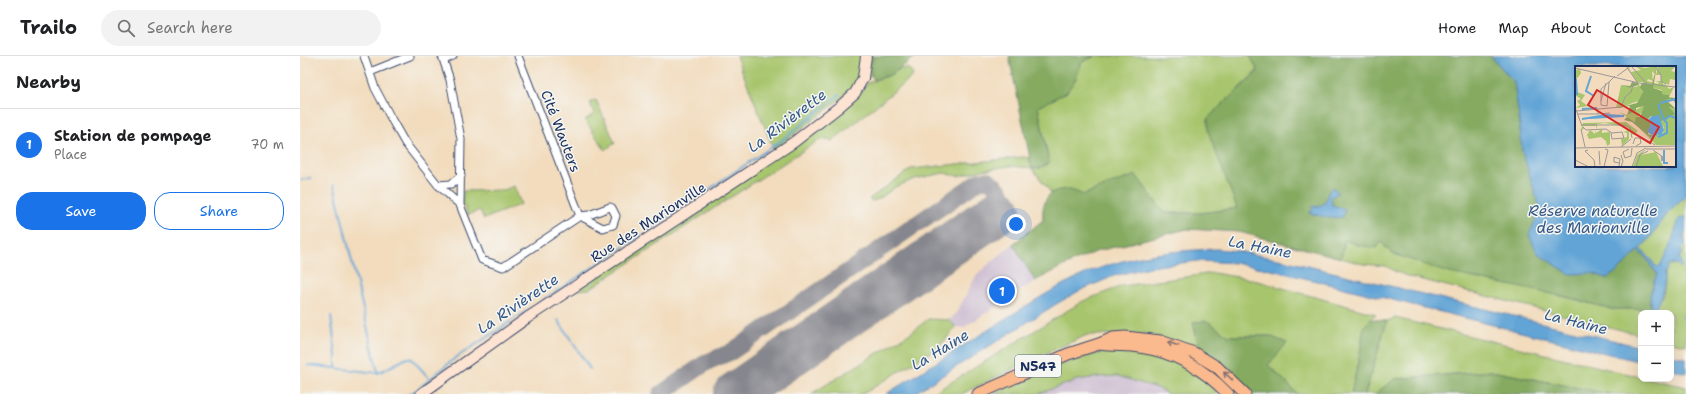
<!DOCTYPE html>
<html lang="en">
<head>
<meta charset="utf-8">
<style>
	body { margin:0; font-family:"Shantell Sans",sans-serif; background:#f2f2f2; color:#202124 }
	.controls { position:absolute; right:12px; bottom:12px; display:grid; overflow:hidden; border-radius:8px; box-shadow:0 4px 16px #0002 }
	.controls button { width:36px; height:36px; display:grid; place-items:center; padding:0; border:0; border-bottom:1px solid #e0e0e0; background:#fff; color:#202124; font:20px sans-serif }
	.you { position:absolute; left:716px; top:168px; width:14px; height:14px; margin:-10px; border:3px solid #fff; border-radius:50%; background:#1a73e8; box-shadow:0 0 0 6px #1a73e833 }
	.badge { display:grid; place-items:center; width:26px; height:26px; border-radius:50%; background:#1a73e8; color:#fff; font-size:13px; font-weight:700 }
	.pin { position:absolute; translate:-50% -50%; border:2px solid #fff; box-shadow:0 1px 4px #0006 }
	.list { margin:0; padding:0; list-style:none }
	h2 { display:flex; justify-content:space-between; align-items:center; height:52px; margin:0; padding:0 16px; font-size:17px }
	h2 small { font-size:13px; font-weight:400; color:#757577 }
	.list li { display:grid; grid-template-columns:26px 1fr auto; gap:12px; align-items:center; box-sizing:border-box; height:72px; padding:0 16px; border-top:1px solid #e0e0e0 }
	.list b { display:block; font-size:15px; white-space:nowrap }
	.list p { margin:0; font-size:13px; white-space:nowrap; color:#757577 }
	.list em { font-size:13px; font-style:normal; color:#757577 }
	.actions { display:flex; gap:8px; padding:12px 16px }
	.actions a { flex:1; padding:9px 0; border:1px solid #1a73e8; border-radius:16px; text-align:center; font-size:14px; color:#1a73e8 }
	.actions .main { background:#1a73e8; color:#fff }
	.icon { flex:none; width:22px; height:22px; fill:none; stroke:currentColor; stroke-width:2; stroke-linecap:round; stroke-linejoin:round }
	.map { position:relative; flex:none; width:1386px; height:338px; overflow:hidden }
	header { display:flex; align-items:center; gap:24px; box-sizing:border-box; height:56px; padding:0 20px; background:#fff; border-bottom:1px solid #e0e0e0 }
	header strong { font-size:19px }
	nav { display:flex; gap:22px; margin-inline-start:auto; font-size:14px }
	.search { width:280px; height:36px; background:#f2f2f2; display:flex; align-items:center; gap:10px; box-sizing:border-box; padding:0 14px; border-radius:22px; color:#757577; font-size:15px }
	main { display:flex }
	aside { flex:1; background:#fff }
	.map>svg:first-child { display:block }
</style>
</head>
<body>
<header>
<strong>Trailo</strong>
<div class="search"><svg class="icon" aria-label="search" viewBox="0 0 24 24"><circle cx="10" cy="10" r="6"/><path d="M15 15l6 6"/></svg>Search here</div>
<nav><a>Home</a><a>Map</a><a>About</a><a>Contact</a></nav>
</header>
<main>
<aside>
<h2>Nearby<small></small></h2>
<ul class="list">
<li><span class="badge">1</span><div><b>Station de pompage</b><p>Place</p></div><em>70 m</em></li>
</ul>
<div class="actions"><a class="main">Save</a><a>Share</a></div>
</aside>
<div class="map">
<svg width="1386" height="338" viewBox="0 0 1386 338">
	<rect width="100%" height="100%" fill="#f6f6f2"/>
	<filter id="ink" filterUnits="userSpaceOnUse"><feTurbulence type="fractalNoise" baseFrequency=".025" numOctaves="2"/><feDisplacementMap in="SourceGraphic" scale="8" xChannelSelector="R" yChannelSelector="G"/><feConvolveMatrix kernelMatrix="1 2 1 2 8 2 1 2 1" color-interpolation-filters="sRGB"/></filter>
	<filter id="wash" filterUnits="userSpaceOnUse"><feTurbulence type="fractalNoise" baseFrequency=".012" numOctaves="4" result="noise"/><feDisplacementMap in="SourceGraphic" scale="16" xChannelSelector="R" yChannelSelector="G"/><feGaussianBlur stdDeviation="0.9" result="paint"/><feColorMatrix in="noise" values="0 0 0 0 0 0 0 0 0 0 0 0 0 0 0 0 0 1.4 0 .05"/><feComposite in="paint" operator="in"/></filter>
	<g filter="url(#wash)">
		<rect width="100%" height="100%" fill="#f2dcbd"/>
		<!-- industrial -->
		<path fill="#cebed1" d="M713,188L735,225L663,272L656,271L649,264L656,258L677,218Z
			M791,299L897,316L918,338H694L751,312Z"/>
		<!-- green -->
		<path fill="#a7c56c" stroke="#617a65" d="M436,0H575L571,3V19L474,94Z
			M795,0H950L958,14L908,62L909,75L937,152L901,157H864L799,132L784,139C772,134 764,132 751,137L732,112L710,110L682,114L658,120L644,117L615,123L595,131L579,143L572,145L569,143L611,113L723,101L729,102L732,112L749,106L738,51L767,36L776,22L782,6Z
			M607,12L611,15L613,20L532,85L521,83L289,233L278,234L557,42L567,27L590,19L600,13Z
			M296,44L315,87L305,94L285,64L294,58L290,46Z
			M214,130L221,148L184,163L180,154L168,159L162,147L163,135L204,134Z
			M1386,140V161L1379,163C1374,179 1369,196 1360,211L1355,210L1350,202L1340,193L1350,182L1368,157Z
			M1385,170L1386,289L1371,286V257H1341V279L1111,221L1096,216L1086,210L1063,208L1041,202L1045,184L1058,189L1081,186L1266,241L1311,253H1351L1354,255L1357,246L1363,239L1365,228V216L1368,209L1379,208L1381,206L1379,202L1381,193L1385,189L1383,179Z
			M913,217L950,223L1076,258L1064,270L1060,297L1051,338H998L968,309L986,287L969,280H929L907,265L893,266L900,294L848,278L787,279L720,309L662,338H632L783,245L822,230Z
			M1095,262L1341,321V323H1351L1386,331V338H1310L1191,315L1095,323L1075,338H1065L1087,265Z
			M628,263L649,264L656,271L640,290L563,338H511L612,276Z
			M819,293C831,294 844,295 856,297C880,302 904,319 918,338H867L860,333L818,320L798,321L777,324L738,338H694L751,312L791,299Z"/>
		<!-- forest -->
		<path fill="#85aa60" stroke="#506c5f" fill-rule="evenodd" d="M575,0H617L590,19L574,24C569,17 571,11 571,3Z
			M709,0H795L782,6L776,22L767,36L738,51L749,107L741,112H732Z
			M950,0H1191L1214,26L1219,61L1222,94L1240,153L1230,179L1270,218L1292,217L1307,222L1319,214L1338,195C1347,202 1351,209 1357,218C1352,230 1348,240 1351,253H1311L1266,241L1145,216L1091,197L1081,186L1076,192L1058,189L1045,184L1041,202L939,176L887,173L798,195L772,206L735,225L713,188L743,164C741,146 748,131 769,134C774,134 780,138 784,139L799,132L836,119L864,157H901L937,152L908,75V62L958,15ZM1029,136L1034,138L1031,141L1032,149L1045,153L1043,161L1029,162L1010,156L1014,154L1013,151H1016L1025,148Z
			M1071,263L1087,265L1065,338H1051L1060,297L1064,270Z
			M907,265L929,280H969L987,287L968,309L998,338H954L943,327L900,294L893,266Z
			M1191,315L1310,338H1075L1095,323Z"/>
		<!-- water -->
		<path fill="#62a4d6" stroke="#3e6a9a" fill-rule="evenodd" d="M1191,0H1386V140L1368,157L1350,182L1340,193L1350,202L1355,210L1360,211L1370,190L1379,163L1386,161L1385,177L1383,179L1385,189L1381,193L1382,197L1379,202L1382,209L1380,212L1378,208L1368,209V214L1365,216C1365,233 1361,241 1354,255L1351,253C1348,240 1353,230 1357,218L1354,213L1352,212L1347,202L1338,195L1319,214L1307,222L1292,217L1270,218L1238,198L1229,179L1240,153L1222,94L1219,61L1214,26ZM1276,11H1375V110H1276Z
			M1033,131L1038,137L1031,141L1032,149L1045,153L1043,161L1029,162L1009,157L1013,154L1012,150L1016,151L1025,147L1029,135Z
			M917,193L937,195L983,204L1341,291V306L976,215L936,207L898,205L849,211L814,220L779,235L758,247L613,338H586C624,314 663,290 702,265C734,245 767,223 803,211C840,198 878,194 917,193Z
			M1371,299L1386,302V317L1371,313Z"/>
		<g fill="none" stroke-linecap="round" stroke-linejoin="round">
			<!-- stream -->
			<path stroke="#62a4d6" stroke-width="2" d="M0,124L11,122
				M34,129L78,317
				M348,175L482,84L539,39
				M31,260L36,299V312
				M1383,260L1386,269
				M258,264L290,313
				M8,309L78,317L107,302H111L130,323
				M109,338L118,333L154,303L342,179"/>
			<!-- taxiway -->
			<path stroke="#86868e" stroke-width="17" d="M361,338L407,306L431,296L679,125L689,124L701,136L703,150L699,155"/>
			<!-- runway -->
			<path stroke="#86868e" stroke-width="44" d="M435,338L699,155"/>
		</g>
	</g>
	<g filter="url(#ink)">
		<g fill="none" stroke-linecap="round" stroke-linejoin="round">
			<!-- street casing -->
			<g stroke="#3b496c" stroke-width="9">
				<path id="street" d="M64,0L75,32L93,66L105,87L138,129L160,149L182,204L203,211L280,160L303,172L313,169L316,160L312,152L310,151L289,159L280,160L218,0
					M142,0L150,24L161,83L160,149
					M144,4L153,0
					M70,16L110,0
					M138,129L151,128L161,120"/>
			</g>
			<!-- secondary casing -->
			<g stroke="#3b496c" stroke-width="12">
				<path id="secondary" d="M121,338L227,262L494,86L539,51L555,37L563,22L566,0"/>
			</g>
			<!-- primary casing -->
			<g stroke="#3b496c" stroke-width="13">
				<path id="primary" d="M800,288C813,290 827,289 840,291C874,296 904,313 928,338
					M678,338L768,298L799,288L813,282L825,281L861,285L894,297L917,311L945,338"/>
			</g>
			<!-- street -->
			<use href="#street" stroke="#fff" stroke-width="7"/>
			<!-- secondary -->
			<use href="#secondary" stroke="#fde3d1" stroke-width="10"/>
			<!-- primary -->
			<use href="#primary" stroke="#fbba8d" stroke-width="11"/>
		</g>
		<!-- one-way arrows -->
		<defs><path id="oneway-shaft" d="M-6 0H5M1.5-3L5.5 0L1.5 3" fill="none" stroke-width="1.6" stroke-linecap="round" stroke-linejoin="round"/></defs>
		<g stroke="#806e73">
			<use href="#oneway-shaft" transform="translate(873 288) rotate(-162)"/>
			<use href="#oneway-shaft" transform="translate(928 320) rotate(-138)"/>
		</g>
	</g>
	<g text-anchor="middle" stroke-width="3" stroke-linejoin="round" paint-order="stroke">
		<!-- shield labels -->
		<rect fill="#f6f6f2" stroke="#5d6b8a" stroke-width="1" x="715" y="299" width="46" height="22" rx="3"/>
		<g font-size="13" font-weight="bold" fill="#1b2f5e">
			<text x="738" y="315">N547</text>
		</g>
		<!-- street labels -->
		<g font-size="14" fill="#1b2f5e" stroke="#f6f6f2">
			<text transform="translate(261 75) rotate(69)" y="5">Cité Wauters</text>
			<text transform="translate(348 166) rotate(-33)" y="5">Rue des Marionville</text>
		</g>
		<!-- water labels -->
		<g font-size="15" font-style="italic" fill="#345888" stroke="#f6f6f2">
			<text transform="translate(487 65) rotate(-37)" y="5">La Rivièrette</text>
			<text x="1293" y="160">Réserve naturelle<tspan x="1293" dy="17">des Marionville</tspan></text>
			<text transform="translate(960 191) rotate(11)" y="5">La Haine</text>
			<text transform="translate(218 248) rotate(-34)" y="5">La Rivièrette</text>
			<text transform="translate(1276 266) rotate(14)" y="5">La Haine</text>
			<text transform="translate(640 294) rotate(-31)" y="5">La Haine</text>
		</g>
	</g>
	<!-- overview -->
	<g transform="translate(1275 10)">
		<rect width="101" height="101" fill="#f2dcbd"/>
		<path d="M52,0H56L54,2L56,6L66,4L60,0L70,2L82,0L80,8L77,5L78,15L73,13L72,15L83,18L84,16L80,15H86V9H81L83,0H101L96,5L101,6L100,14L95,13L94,19L88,16V18L91,19L94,23L99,21L94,31L101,32H94V29L87,28V24L78,22V18L68,17V14V16H62ZM5,3L6,7L1,14L2,26L10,29L6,35L13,40L0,42L5,39L2,35L6,33L0,29V8L1,4ZM46,19L55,22L64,20L68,27L63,35L47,41L49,42H41ZM68,40L70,41L60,56L44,46L52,49ZM93,41L101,43V79H81L63,61L76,72L77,69L88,67L89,62L85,54L96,44ZM51,56L63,65L58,69L51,59L54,65V73L47,80L46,73L52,71V67L48,66L52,65L50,61L30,57L22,58V63L21,60H8L9,63L6,64L8,57ZM27,63V67L35,66V78L32,80L31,75L26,71L14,73L12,69L15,64L20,68V65L21,67ZM71,83L66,89L81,86L88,100L101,101H58L62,89Z" fill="#a7c56c"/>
		<path d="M82,0L78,22L87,25V28L94,29V32H101V39L98,33L91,34L101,43L94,41L100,48L86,55L83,51L76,50L73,53L76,58L73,68L77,69L76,72L57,56L49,54L52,51L60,56L61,51H65L69,40L61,42V45L52,49L55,40L47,41L62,37L68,26L63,19L55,22L46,19L55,20L57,16L63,17L65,21L67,17L77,18Z" fill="#85aa60"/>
		<path d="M84,49L89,64L86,69L79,68L77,70L81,68L83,71L80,69L76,72L77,69L72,66L76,58L73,54L77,50Z" fill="#62a4d6"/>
		<path fill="none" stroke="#62a4d6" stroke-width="2" d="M16,10L11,25L19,30M1,13L2,29M85,37L101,33M83,38L89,54M7,43L22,42M15,52L49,50M7,53L32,49L49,50M83,71L92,67V57L89,54L95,50L101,52M89,84V97H93"/>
		<path fill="none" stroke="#9c9797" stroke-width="1" d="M51,0L62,16M80,0L86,9V15L91,18M57,1L72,18M0,2L64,17L100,21M42,10L53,2M36,14L26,23V39L32,40L34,16L40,10M26,35L31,17M0,41L7,60M22,42L23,48L35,47M2,45L46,41L50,31L56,26L59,16M3,48H23M6,59H50M50,59L55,62L57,72M8,61L11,64L31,63L37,67L47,66L49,72L37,73L36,67M6,63L10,81M66,71L80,79M58,78L60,72H65L66,77L61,80M46,81L56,73M0,82L101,80M54,83L48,86L50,92L56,90L57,82M71,83H101M13,84L10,85L19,94L20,101M78,84L88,91L87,95L86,90M24,85L25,99M0,94L14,101M44,97L39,96V91L45,93L44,101M29,101L33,84L30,83M46,101L48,95L46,89M57,101L62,87L71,82M61,101L65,89L73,85"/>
		<path fill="#d62828" fill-opacity="0.15" stroke="#d62828" stroke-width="2" d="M22,24L84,61L75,77L13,39Z"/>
		<rect width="101" height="101" fill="none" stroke="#1b2f5e" stroke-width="2"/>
	</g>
</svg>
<div class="controls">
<button>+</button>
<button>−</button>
</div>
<div class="you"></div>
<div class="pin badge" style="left:702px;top:235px">1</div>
</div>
</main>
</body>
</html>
